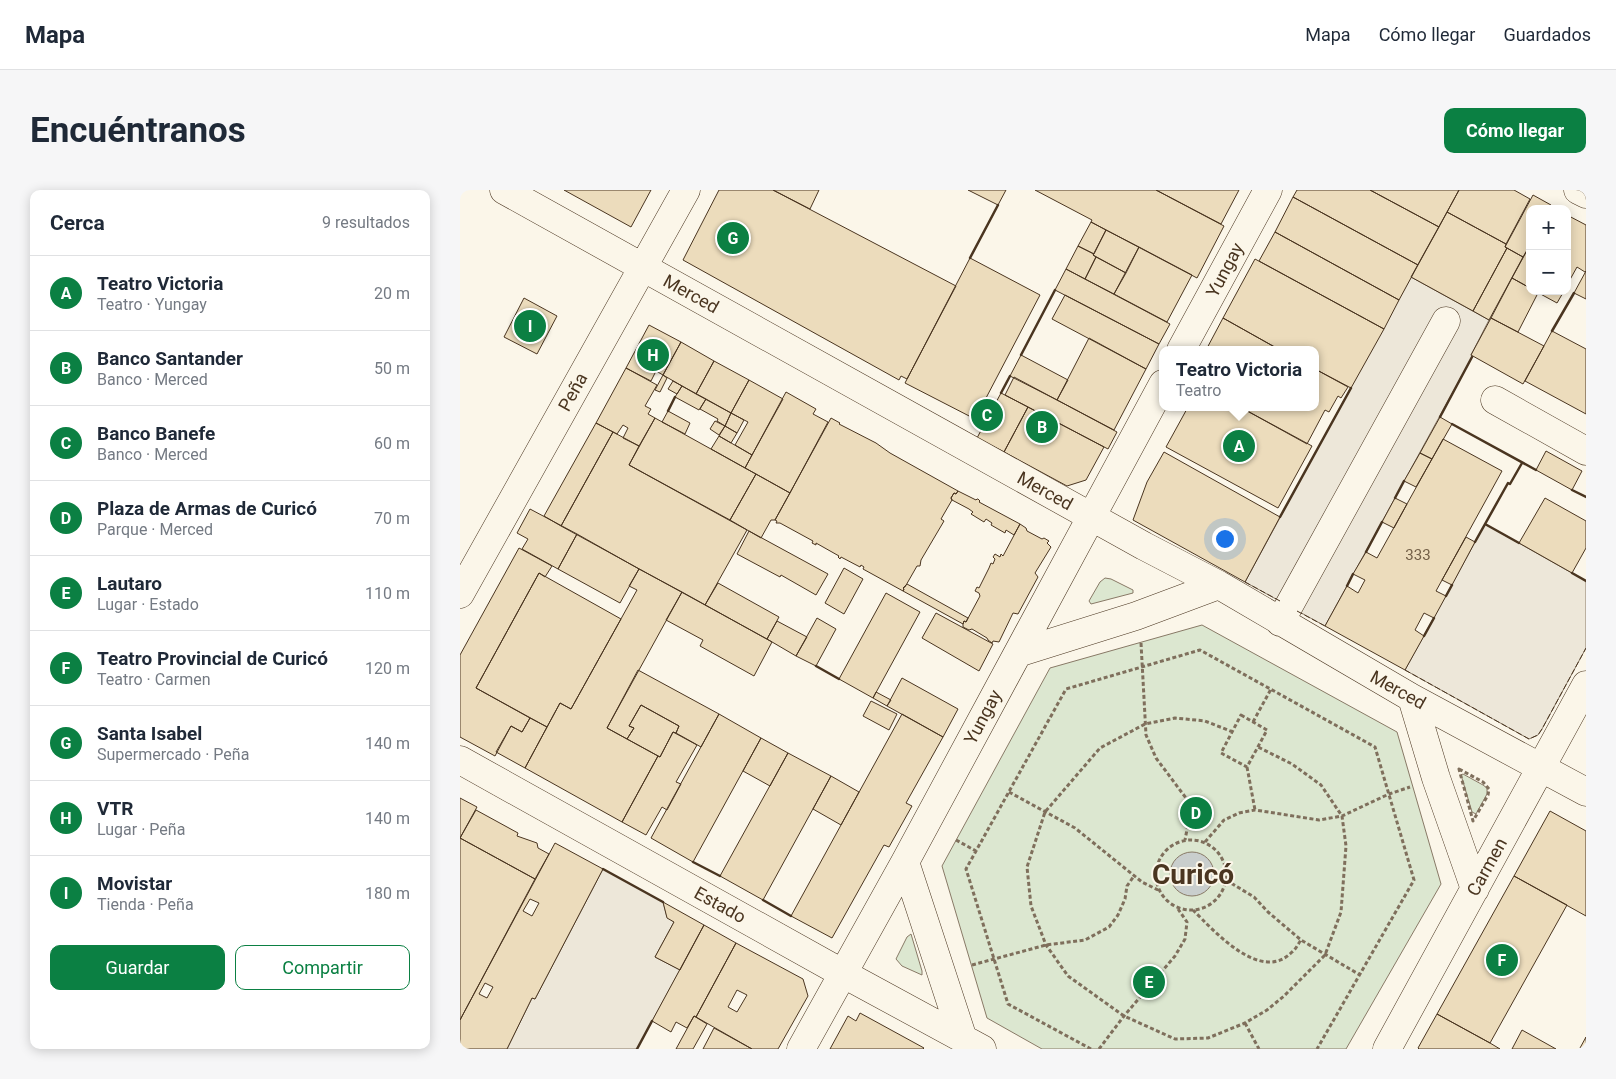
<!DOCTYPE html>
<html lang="es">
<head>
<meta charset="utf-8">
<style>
	body { margin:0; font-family:Roboto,sans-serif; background:#f6f6f7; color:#1f2937 }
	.controls { position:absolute; right:15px; top:15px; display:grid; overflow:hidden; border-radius:10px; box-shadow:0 2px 12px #0003 }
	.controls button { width:45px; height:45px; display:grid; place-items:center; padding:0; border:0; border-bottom:1px solid #e0e1e3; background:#fff; color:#1f2937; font:25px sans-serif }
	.you { position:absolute; left:764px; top:348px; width:18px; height:18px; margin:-12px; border:4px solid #fff; border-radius:50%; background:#1a73e8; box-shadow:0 0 0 8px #1a73e833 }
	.badge { display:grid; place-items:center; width:32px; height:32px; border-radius:50%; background:#0b8043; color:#fff; font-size:16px; font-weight:700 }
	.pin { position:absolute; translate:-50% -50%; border:2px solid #fff; box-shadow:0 1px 5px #0006 }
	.popup { position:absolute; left:699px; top:156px; width:160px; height:65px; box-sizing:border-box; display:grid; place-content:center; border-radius:10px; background:#fff; filter:drop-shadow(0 1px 4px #0005); font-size:16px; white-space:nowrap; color:#747a83 }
	.popup b { font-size:19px; color:#1f2937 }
	.popup::after { content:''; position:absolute; left:50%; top:100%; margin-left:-10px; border:10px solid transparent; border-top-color:#fff }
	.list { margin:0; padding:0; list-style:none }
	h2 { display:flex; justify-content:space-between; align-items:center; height:65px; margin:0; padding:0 20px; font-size:21px }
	h2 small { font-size:16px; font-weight:400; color:#747a83 }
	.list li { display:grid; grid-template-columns:32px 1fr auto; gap:15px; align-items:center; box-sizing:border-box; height:75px; padding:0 20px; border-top:1px solid #e0e1e3 }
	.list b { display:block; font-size:19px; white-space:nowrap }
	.list p { margin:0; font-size:16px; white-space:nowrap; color:#747a83 }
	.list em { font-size:16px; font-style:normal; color:#747a83 }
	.actions { display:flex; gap:10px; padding:15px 20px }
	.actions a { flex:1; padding:11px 0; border:1px solid #0b8043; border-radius:10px; text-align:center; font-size:18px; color:#0b8043 }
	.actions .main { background:#0b8043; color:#fff }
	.map { position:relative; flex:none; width:1126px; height:859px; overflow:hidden; border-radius:10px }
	header { display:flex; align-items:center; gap:30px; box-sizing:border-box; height:70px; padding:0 25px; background:#fff; border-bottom:1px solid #e0e1e3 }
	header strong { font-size:24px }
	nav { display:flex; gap:28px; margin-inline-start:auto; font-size:18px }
	.intro { display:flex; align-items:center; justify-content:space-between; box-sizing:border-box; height:120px; padding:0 30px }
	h1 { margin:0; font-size:35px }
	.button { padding:12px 22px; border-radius:10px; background:#0b8043; color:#fff; font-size:18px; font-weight:700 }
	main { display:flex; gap:30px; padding:0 30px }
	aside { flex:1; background:#fff; border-radius:10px; box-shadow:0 2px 12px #0003 }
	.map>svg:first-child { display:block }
</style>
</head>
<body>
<header>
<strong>Mapa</strong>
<nav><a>Mapa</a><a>Cómo llegar</a><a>Guardados</a></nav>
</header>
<div class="intro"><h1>Encuéntranos</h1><a class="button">Cómo llegar</a></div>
<main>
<aside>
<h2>Cerca<small>9 resultados</small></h2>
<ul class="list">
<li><span class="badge">A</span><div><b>Teatro Victoria</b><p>Teatro · Yungay</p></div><em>20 m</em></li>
<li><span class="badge">B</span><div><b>Banco Santander</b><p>Banco · Merced</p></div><em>50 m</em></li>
<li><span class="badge">C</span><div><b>Banco Banefe</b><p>Banco · Merced</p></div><em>60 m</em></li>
<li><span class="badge">D</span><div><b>Plaza de Armas de Curicó</b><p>Parque · Merced</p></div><em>70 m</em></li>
<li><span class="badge">E</span><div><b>Lautaro</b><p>Lugar · Estado</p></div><em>110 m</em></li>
<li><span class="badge">F</span><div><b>Teatro Provincial de Curicó</b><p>Teatro · Carmen</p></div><em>120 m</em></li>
<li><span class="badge">G</span><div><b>Santa Isabel</b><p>Supermercado · Peña</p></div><em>140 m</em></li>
<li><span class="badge">H</span><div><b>VTR</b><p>Lugar · Peña</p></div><em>140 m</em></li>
<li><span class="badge">I</span><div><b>Movistar</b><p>Tienda · Peña</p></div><em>180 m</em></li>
</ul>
<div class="actions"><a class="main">Guardar</a><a>Compartir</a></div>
</aside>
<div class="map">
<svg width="1126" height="859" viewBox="0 0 1126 859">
	<rect width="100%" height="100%" fill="#fbf6e9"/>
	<!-- green -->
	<path fill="#dce7d0" stroke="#887966" d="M645,388L651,389L673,400V403L631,414L629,411L640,392Z
		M742,435L937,542L981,694L886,859H582L527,828L482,676L590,478Z
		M1003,584L1023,595L1027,598V604L1016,624L1012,622L1001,585Z
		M451,744L462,781V785L442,776L436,769L447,747Z"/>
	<!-- parking -->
	<path fill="#ede7d9" stroke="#887966" d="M951,87L1029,130L1011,165L1012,167L865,436L785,392Z
		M1025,334L1126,391V458L1082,539L1078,545L1069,549L945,480Z
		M143,679L203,712L207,727L214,732L195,767L220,780L177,859H47L72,808L75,809Z"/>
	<!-- water -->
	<path fill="#c9cecd" stroke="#887966" d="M710 684a22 22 0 1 1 44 0a22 22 0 1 1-44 0Z"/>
	<!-- building -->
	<path fill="#ecdcbc" stroke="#4a3520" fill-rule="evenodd" d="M104,0H191L171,37Z
		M259,0H313L496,96L447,189L441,186L439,190L223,70Z
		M313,0H359L350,19Z
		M508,0H546L538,15Z
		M575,0H696L764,36L737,88L631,32L632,30Z
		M696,0H779L761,34Z
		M837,0H910L979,37L958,75L833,7Z
		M910,0H999L979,37Z
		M999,0H1054L1070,9L1046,54L987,22Z
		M1073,5L1091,15L1089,19H1070V55L1063,67L1045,57Z
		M833,7L958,75L939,110L815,42Z
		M987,22L1046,54L1045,57L1047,58L1013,121L951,87Z
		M1107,25L1126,35V81L1125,82L1117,77L1107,95Z
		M631,32L646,40L634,64L618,56Z
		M646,40L679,57L666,83L633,65Z
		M815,42L939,110L924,139L799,71Z
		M1070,55V98L1052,88Z
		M618,56L634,64L633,65L636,67L625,89L606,79Z
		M679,57L732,85L707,132L654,104Z
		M1047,58L1063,67L1029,130L1013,121Z
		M636,67L666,83L654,104L625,89Z
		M510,68L580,105L515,229L445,193Z
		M795,69L924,139L891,198L855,179V160H820L763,128Z
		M606,79L710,134L699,154L595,100Z
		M1126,81V109L1114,103Z
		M1052,88L1070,98V101L1078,103L1058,142L1031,128Z
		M1075,101H1104L1097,113Z
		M605,105L699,154L686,179L592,129Z
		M64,108L97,126L77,164L44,147Z
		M763,128L820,160H746Z
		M1031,128L1084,156L1063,194L1011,165Z
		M189,135L221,152L203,185L196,181L191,191L166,178Z
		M1092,141L1126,159V224L1065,191Z
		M629,148L686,179L654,240L597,210Z
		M221,152L254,171L236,204L203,185Z
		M561,165L608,190L597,210L550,186Z
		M254,171L289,190L271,223L236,204Z
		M166,178L197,195L185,216L191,219L188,224L195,228L179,256L163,248L168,238L163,235L157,244L136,233Z
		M855,179L888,197L881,208L878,206L869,222L865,220L847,254L780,217H855Z
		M203,185L207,188L200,202L195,200Z
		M554,187L657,242L648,259L545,205Z
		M289,190L323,209L292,265L275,255L288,232L271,223Z
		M213,191L222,196L217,204L208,199Z
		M222,196L246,209L239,220L215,207Z
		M326,202L356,219L353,224L368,232L330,303L285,278Z
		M541,203L568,217L544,262L517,248Z
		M246,209L271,223L265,236L257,231L258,229L240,219Z
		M568,217L644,257L626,290L607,296L544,262Z
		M728,217H780L852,256L818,318L706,257Z
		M208,221L230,233L225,244L202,232Z
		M271,223L284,230L277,243L265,236Z
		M980,227L992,234L972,269L960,263Z
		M195,228L296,284L270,330L169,275Z
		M371,228L380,233L379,234L416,253L430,263L498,301L496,304L494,303L491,308L492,310L481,329L484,331L461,370L460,376H457L445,397L443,398L444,399L443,401L403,379L404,377L401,375L400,377L381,367L380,369L378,367L379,366L356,353V355L352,353L353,351L320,333H316L317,331L315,330Z
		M255,231L265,236L259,245L250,239Z
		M136,233L153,242L101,336L84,326Z
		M265,236L277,243L271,253L259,246Z
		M153,242L179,256L169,275L287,340L245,415L101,336Z
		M259,246L292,265L285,278L251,259Z
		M983,249L1042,281L976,401L986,406L974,428L964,423L955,440L964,446L945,480L865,436L887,396L898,403L905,390L893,384L906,362L917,368Z
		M1086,261L1122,281L1112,300L1076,280Z
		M704,262L820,327L785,392L673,330L687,292Z
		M960,263L972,269L956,297L944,291Z
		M296,284L330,303L315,330H311L301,348L270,330Z
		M498,301L516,310L517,309H518L520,311L519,312L560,334L554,345L546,340L545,343L531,335L532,333L526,329L524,332L511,324L513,322L509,319L492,310L491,308L494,303L496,304Z
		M935,308L947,314L934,338L922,332Z
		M1085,308L1126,331V358L1112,383L1059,353Z
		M70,319L117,344L98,379L62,359L68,349L57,343Z
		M560,334L566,338L567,341L582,349L584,348L589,351L587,353L591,357L575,383L578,387L558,424L553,423L539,452L533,451L532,453L528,450L527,448L512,439L509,440L503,437V434L504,431L506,432L520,406L519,403L515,401L517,397L519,398L529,378L531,373L533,374L535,369L533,367L535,364L540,367L541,364L543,366Z
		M289,341L368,384L356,405L321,385L320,387L277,364Z
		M117,344L179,379L160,413L98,379Z
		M1006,347L1015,352L992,395L982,390Z
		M59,358L92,376L85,387L79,383L16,498L70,528L62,542L51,536L35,566L0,547V465Z
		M384,378L403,389L384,424L365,413Z
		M179,379L222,402L147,538L198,566L162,632L65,578L100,513L111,519L177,400L169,396Z
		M79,383L161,429L111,519L100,513L87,537L16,498Z
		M258,393L319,427L307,449L245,415Z
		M447,394L508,428L506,432L504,431L503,434L443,401L444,399L443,398Z
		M222,402L312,452L294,486L240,456L243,450L206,430Z
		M426,403L460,422L413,508L379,489Z
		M476,423L533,454L519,481L462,448Z
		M357,428L376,439L356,476L336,466Z
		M317,431L347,447L336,466L307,449Z
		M178,480L259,524L241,557L216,543L219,536L181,515L169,536L174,538L167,549L147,538Z
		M442,488L498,519L483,547L427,516Z
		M416,502L431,510L427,516L413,508Z
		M411,511L437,524L429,540L403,526Z
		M181,515L219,536L216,543L213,542L200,567L167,549L174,538L169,536Z
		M259,524L301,548L233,672L191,648Z
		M442,524L483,547L446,613L452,616L429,657L424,655L372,748L331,726Z
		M70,528L87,537L65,578L36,562L51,536L62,542Z
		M213,542L237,555L216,592L221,594L207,620L202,617L186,645L162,632L198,566L200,567Z
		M301,548L328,563L310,596L283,581Z
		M328,563L371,586L303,710L260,686Z
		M371,586L399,602L381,635L353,619Z
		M0,608L17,617L0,648Z
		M16,620L58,643L57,646L77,653L78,658L89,664L75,689L0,648Z
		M1090,621L1126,641V726L1054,686Z
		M0,648L75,689L0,830Z
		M95,653L143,679L75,809L72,808L47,859H0V830ZM70,709L79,713L72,726L63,721ZM25,793L33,797L27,808L19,804Z
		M1054,686L1107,715L1030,853L977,824Z
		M203,712L244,735L220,780L195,767L214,732L207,728Z
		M244,735L276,753L236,827L234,826L227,838L216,832L211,842L192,831Z
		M276,753L343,789L348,806L318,859H292L236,827ZM277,800L287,805L277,822L268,817Z
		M400,823L464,858L463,859H370L388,826L396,831Z
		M977,824L1030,853L1040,859H959L958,858Z
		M234,826L247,834L233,859H216Z
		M254,838L292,859H243Z
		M1062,840L1096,859H1052Z
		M1126,847V859H1122L1120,858Z"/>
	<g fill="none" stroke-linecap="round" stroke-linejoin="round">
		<!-- minor casing -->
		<g stroke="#4a3520" stroke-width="29">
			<path id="minor" d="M44,0L684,356L759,395L952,508L1126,602
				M1118,0L1126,4
				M721,160L808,0
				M1035,210L1126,261
				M0,404L226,0
				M820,432L986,131
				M558,463L676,426L759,395
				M952,508L976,588L1015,699
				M0,570L382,783L522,859
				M445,672L503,849
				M341,859L445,672L703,194
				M927,859L1126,495"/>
		</g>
		<!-- path -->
		<path stroke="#7f6f5c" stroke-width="3" stroke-dasharray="4 2.5" stroke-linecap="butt" d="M681,453L686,545L696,568L726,608L730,624L725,650
			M781,525L807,540L787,577L761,563Z
			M793,532L811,499
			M773,542L745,531L715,528L685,534L640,558L585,622L567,677L571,716L586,755L608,786L664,826L715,849L748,848L785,833L807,820L824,806L865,765L881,722L886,656L882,626L861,595L832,574L798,557
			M787,577L795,620
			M999,579L1023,592L1029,599L1028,605L1013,631Z
			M549,602L615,638L682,692L698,700
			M696 685a35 35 0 1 1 70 0a35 35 0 1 1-70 0Z
			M496,650L516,661
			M745,652L764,630L779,623L795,620L859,630L882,626L929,604L950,597
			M766,690L794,707L808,722L841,750L900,785
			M733,720C754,741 801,794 832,762C836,759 838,754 841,750
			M512,775L586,755L625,750L649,737L658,725L665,709L667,696L674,686
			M785,833L799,859
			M631,859L548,814L506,679L606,499L740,460L915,557L954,690L857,859
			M639,859L664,826L715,766L725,749L727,732L718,719"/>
		<!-- minor -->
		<use href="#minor" stroke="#fbf6e9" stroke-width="28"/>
		<!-- fence -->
		<path stroke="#4a3520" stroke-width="1" stroke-dasharray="6 2.5" stroke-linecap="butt" d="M785,392L820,411
			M837,421L865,436
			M945,480L1069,549L1078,545L1082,539L1126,458"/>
		<!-- wall -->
		<path stroke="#4a3520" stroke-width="2.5" d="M510,68L538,15
			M1092,141L1114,103
			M561,165L595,100
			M541,203L550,186
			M208,221L215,207
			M517,225L527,230
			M980,227L1012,167
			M992,234L1076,280
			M1112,300L1126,307
			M935,308L944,291
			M820,327L891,198
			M1025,334L1059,353
			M1015,352L1048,293L1050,294L1062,273
			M906,362L922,332
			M1112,383L1126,391
			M887,396L893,384
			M986,406L992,395
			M964,446L974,428
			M356,476L379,489
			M233,672L260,686
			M143,679L203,712
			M303,710L331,726
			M177,859L192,831"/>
	</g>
	<g text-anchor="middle" stroke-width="4" stroke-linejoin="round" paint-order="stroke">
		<!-- number labels -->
		<g font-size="15" fill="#725f47">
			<text x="958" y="370">333</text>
		</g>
		<!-- street labels -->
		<g font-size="18" fill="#4a3520" stroke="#fbf6e9">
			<text transform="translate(765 80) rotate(-62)" y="6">Yungay</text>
			<text transform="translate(231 104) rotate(29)" y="6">Merced</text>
			<text transform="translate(113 202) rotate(-61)" y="6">Peña</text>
			<text transform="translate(585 301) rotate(29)" y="6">Merced</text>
			<text transform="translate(938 500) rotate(29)" y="6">Merced</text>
			<text transform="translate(523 527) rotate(-62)" y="6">Yungay</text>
			<text transform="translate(1027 677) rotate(-61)" y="6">Carmen</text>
			<text transform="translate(260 715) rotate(29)" y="6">Estado</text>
		</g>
		<!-- town labels -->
		<g font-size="28" font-weight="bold" fill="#4a3520" stroke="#fbf6e9">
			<text x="733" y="694">Curicó</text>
		</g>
	</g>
</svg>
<div class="controls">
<button>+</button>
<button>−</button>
</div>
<div class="you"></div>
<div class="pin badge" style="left:779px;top:256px">A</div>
<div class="popup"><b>Teatro Victoria</b>Teatro</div>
<div class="pin badge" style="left:582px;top:237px">B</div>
<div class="pin badge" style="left:527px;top:225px">C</div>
<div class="pin badge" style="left:736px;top:623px">D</div>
<div class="pin badge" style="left:689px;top:792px">E</div>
<div class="pin badge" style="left:1042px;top:770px">F</div>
<div class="pin badge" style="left:273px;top:48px">G</div>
<div class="pin badge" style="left:193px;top:165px">H</div>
<div class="pin badge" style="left:70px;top:136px">I</div>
</div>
</main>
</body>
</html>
